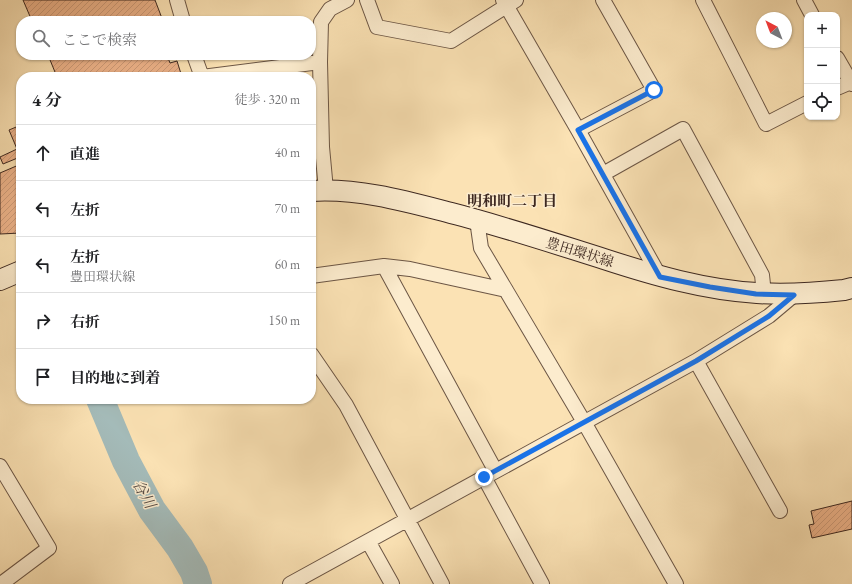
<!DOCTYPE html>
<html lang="ja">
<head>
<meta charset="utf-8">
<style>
	body { margin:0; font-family:"EB Garamond","Noto Serif JP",serif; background:#f6f6f6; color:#202124 }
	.controls { position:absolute; right:12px; top:12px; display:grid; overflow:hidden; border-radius:8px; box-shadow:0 1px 3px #0004 }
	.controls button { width:36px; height:36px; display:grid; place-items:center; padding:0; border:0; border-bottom:1px solid #e0e0e0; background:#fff; color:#202124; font:20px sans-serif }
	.compass { position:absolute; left:756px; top:12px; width:36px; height:36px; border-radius:50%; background:#fff; box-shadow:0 1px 3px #0004; rotate:318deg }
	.stop { position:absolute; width:12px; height:12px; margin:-9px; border:3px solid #1a73e8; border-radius:50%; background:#fff }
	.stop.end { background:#1a73e8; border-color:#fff; box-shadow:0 1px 4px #0008 }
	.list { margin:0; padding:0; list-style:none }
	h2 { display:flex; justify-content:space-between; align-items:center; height:52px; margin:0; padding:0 16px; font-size:17px }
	h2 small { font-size:13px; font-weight:400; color:#757577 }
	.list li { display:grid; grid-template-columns:26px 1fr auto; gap:12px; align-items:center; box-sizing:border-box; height:56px; padding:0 16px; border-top:1px solid #e0e0e0 }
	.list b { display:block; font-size:15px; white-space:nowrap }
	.list p { margin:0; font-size:13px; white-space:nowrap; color:#757577 }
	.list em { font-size:13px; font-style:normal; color:#757577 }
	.icon { flex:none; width:22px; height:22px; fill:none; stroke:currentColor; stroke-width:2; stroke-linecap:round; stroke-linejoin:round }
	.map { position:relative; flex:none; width:852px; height:584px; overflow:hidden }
	.search { position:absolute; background:#fff; box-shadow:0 1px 3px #0004; left:16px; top:16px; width:300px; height:44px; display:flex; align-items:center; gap:10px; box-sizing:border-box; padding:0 14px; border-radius:16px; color:#757577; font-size:15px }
	.panel { position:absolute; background:#fff; box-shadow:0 1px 3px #0004; left:16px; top:72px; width:300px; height:332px; border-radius:16px }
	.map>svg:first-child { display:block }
</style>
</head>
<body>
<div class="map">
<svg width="852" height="584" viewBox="0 0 852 584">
	<defs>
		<pattern id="building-hatch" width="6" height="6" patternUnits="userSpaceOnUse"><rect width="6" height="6" fill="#edb38a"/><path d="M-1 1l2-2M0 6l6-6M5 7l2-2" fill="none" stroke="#cc9a77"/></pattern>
	</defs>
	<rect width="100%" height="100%" fill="#fbe2b4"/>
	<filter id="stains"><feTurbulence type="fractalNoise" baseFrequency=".005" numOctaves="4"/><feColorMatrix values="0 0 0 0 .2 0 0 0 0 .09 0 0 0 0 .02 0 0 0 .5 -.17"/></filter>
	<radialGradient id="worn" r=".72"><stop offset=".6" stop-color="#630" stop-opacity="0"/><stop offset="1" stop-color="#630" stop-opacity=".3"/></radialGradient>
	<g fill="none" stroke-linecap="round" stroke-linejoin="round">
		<!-- river -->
		<path stroke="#a4bbb9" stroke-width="28" d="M100,399L126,461L152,510L180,548L194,572L198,584"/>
	</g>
	<!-- building -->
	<path fill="url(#building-hatch)" stroke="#3d2820" d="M23,0H155L163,21H32Z
		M48,55H174L168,58L170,63L177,61L182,77H57Z
		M21,125V159L20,157L3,164L0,157L17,149L9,130Z
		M21,164V233L0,234V173Z
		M852,501V529L812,538L809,525L814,524L811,511Z"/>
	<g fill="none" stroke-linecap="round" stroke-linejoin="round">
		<!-- minor casing -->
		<g stroke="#6c5645" stroke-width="16">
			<path id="minor" d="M177,0L183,21
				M367,0L377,27L451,41L516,0
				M503,0L578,130L660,277
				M703,0L766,124L807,103
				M804,0L812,15
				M194,55L202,77
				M837,58L852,84
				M202,77L320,62
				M837,88L851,82
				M578,130L654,90L603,0
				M603,174L683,129L762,275L764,294
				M326,190L322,147L320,62L321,22L330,9L347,0
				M477,220L481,248L584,422L676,584
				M311,276L384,266
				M311,354L346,405L442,584
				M696,361L780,511
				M0,466L49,548L5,581
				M495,470L384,266L410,269L506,290
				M484,477L542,584
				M368,541L392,584
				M290,584L696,361L769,316L794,295"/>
		</g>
		<!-- secondary casing -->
		<g stroke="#3d2820" stroke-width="22">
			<path id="secondary" d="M311,191C359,188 405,201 451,213C502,226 553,243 604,259C653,275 705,290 757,293C786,295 815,293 844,290L852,288
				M0,280L21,271"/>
		</g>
		<!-- minor -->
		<use href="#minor" stroke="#fcecce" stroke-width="14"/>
		<!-- secondary -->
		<use href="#secondary" stroke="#fcecce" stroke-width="20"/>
	</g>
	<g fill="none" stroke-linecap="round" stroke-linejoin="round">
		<!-- route -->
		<path stroke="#1a73e8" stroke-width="5" d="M484,477L696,361L769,316L794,295L756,294L710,287L660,277L578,130L654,90"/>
	</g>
	<g text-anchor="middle" stroke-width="3" stroke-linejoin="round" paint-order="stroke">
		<!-- street labels -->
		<g font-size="14" fill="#3d2820" stroke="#fcecce">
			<text transform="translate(580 252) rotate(17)" y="5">豊田環状線</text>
		</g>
		<!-- neighbourhood labels -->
		<g font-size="15" font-weight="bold" fill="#3d2820" stroke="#fcecce">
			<text x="512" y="206">明和町二丁目</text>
		</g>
		<!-- water labels -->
		<g font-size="15" font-style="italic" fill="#574d46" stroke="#fcecce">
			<text transform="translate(144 494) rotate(61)" y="5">谷川</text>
		</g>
	</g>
	<rect width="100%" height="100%" filter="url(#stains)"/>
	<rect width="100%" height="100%" fill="url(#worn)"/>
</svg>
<div class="controls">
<button>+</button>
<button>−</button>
<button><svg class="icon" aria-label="locate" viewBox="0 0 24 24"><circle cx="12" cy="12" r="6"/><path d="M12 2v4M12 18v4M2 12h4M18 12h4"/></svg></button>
</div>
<svg class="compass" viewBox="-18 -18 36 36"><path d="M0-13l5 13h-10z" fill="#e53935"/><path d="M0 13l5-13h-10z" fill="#757577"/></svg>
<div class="stop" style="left:654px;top:90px"></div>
<div class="stop end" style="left:484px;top:477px"></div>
<div class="search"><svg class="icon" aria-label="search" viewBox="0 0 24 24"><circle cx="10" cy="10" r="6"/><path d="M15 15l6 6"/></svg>ここで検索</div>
<section class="panel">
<h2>4 分<small>徒歩 · 320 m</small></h2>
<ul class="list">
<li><svg class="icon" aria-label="ahead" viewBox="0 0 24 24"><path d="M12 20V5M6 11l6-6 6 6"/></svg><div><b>直進</b></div><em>40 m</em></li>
<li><svg class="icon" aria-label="left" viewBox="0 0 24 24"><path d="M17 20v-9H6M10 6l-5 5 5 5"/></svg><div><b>左折</b></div><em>70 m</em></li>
<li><svg class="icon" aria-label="left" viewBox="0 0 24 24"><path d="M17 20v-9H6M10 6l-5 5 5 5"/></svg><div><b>左折</b><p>豊田環状線</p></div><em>60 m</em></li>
<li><svg class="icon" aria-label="right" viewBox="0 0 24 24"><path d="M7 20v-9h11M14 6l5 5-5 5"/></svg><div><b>右折</b></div><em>150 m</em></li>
<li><svg class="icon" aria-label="arrive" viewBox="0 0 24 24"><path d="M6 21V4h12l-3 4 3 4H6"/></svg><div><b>目的地に到着</b></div></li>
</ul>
</section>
</div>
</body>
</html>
